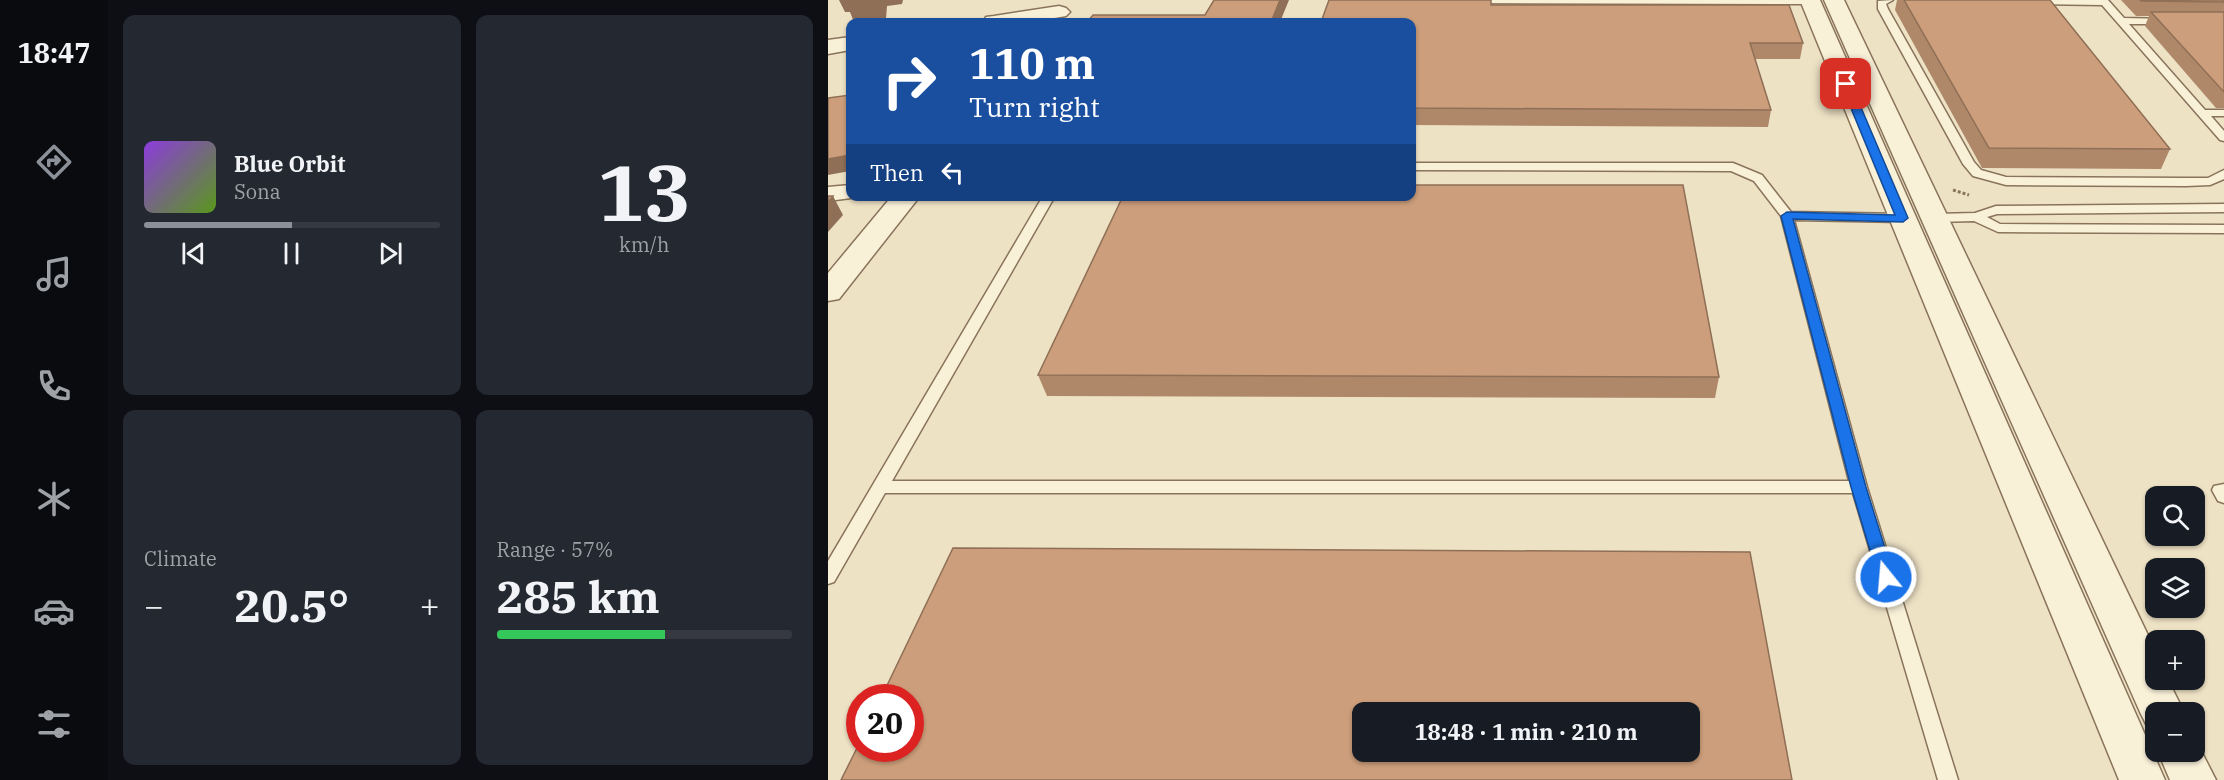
<!DOCTYPE html>
<html lang="en">
<head>
<meta charset="utf-8">
<style>
  :root { --surface:#171b24; --page:#242831; --text:#f1f3f6; --muted:#9ea1a6; --line:#363941; --accent:#8c9099 }
  body { margin:0; font-family:"IBM Plex Serif",serif; background:var(--page); color:var(--text); height:100vh; display:flex; flex-direction:column; font-size:22px; white-space:nowrap }
  * { box-sizing:border-box; margin:0 }
  p { font-size:20px; color:var(--muted) }
  .icon { flex:none; width:33px; height:33px; fill:none; stroke:currentColor; stroke-width:2; stroke-linecap:round; stroke-linejoin:round }
  .map { position:relative; flex:1; overflow:hidden }
  .sheet { display:flex; flex-direction:column; gap:15px; padding:15px; background:#0d0f14; width:720px }
  .sheet>* { flex:none }
  .banner { position:absolute; left:18px; top:18px; width:570px; height:183px; border-radius:12px; box-shadow:0 2px 4px #0004; background:#1a4fa0; color:#fff; overflow:hidden }
  .buttons { position:absolute; left:1317px; top:486px; display:grid; gap:12px }
  .buttons a { display:grid; place-items:center; width:60px; height:60px; border-radius:12px; background:var(--surface); box-shadow:0 2px 4px #0004; font-size:30px }
  .speed { position:absolute; left:18px; top:684px; display:flex; gap:12px; font-size:30px; font-weight:700; text-align:center }
  .speed>* { display:grid; place-content:center; width:78px; height:78px; border-radius:50%; background:var(--surface); box-shadow:0 2px 4px #0004; line-height:1 }
  .speed .limit { border:9px solid #d22; background:#fff; color:#111 }
  .pin { position:absolute; display:grid; place-items:center; width:51px; height:51px; color:#fff; margin:-26px; border-radius:12px; box-shadow:0 3px 9px #0006 }
  .me { position:absolute; width:66px; margin:-33px; rotate:343deg; stroke-linejoin:round; filter:drop-shadow(0 0 4px #0008) }
  .turn { display:flex; align-items:center; gap:21px; height:126px; padding:0 24px; font-size:27px }
  .turn .icon { width:78px; height:78px; stroke-width:2.5 }
  .turn b { display:block; font-size:42px; line-height:51px }
  .then { display:flex; align-items:center; height:57px; padding:0 24px; background:#0003; gap:12px; font-size:22px }
  .big { font-size:45px; font-weight:700; line-height:1.1 }
  .sheet .card { flex:1; display:flex; flex-direction:column; justify-content:center; gap:9px; min-width:0; padding:0 21px; border-radius:12px; background:var(--page) }
  .sheet .dial { align-items:center; gap:0 }
  .dial b { font-size:78px; line-height:1 }
  .song { display:flex; align-items:center; gap:18px }
  .cover { width:72px; height:72px; border-radius:9px; background:linear-gradient(135deg,hsl(270 70% 55%),hsl(90 70% 35%)) }
  .played { height:6px; border-radius:3px; background:linear-gradient(90deg,var(--accent) 50%,var(--line) 50%) }
  .keys { display:flex; justify-content:space-around; direction:ltr }
  .heat { display:flex; justify-content:space-between; align-items:center; font-size:33px; direction:ltr }
  .charge { height:9px; border-radius:4px; background:linear-gradient(90deg,#34c759 57%,var(--line) 0) }
  .sheet .tiles { flex:1; display:grid; gap:15px; grid-template-columns:repeat(2,1fr) }
  .trip { position:absolute; left:524px; top:702px; width:348px; height:60px; border-radius:12px; background:var(--surface); box-shadow:0 2px 4px #0004; font-weight:700; line-height:60px; text-align:center }
  main { display:flex; flex:1; min-height:0 }
  .tabs { display:flex; flex-direction:column; width:108px; justify-content:space-around; align-items:center; background:#090b0e; color:var(--muted) }
  .tabs .icon { width:42px; height:42px }
  .tabs .selected { color:var(--accent) }
  .tabs b { font-size:27px; color:var(--text) }
  .map>svg:first-child { display:block }
  .lines { fill:none; stroke-linecap:round; stroke-linejoin:round }
  .service-casing { stroke:#89745b; stroke-width:3 }
  .minor-casing { stroke:#89745b; stroke-width:3 }
  .tertiary-casing { stroke:#89745b; stroke-width:3 }
  .path { stroke:#89745b; stroke-width:3; stroke-dasharray:3 2; stroke-linecap:butt }
  .service { fill:#f9f0d8; fill-rule:evenodd }
  .minor { fill:#f9f0d8; fill-rule:evenodd }
  .tertiary { fill:#f9f0d8; fill-rule:evenodd }
  .wall { fill:#af886a }
  .shaded-wall { fill:#8f6f56 }
  .building { fill:#cc9e7b; stroke:#8f6f56; stroke-width:1.5; fill-rule:evenodd }
  .route { fill:#1a73e8; stroke:#114b97; stroke-width:1.5 }
</style>
</head>
<body>
<main>
<nav class="tabs">
<b>18:47</b>
<svg class="icon selected" aria-label="directions" viewBox="0 0 24 24"><path d="M12 3l9 9-9 9-9-9zM9 14v-3h6M13 9l2 2-2 2"/></svg>
<svg class="icon" aria-label="music" viewBox="0 0 24 24"><path d="M9 18V5l10-2v13"/><circle cx="6" cy="18" r="3"/><circle cx="16" cy="16" r="3"/></svg>
<svg class="icon" aria-label="phone" viewBox="0 0 24 24"><path d="M5 4h4l2 5-3 2q2 4 5 5l2-3 5 2v4C11 20 4 13 5 4z"/></svg>
<svg class="icon" aria-label="climate" viewBox="0 0 24 24"><path d="M12 3v18M4 7l16 10M4 17L20 7"/></svg>
<svg class="icon" aria-label="car" viewBox="0 0 24 24"><path d="M5 17H2v-5l4-1 3-4h7l3 4 3 1v5h-3M9 17h6M6 11h13"/><circle cx="7" cy="17" r="2"/><circle cx="17" cy="17" r="2"/></svg>
<svg class="icon" aria-label="filters" viewBox="0 0 24 24"><path d="M4 7h16M4 17h16"/><circle cx="9" cy="7" r="2"/><circle cx="15" cy="17" r="2"/></svg>
</nav>
<section class="sheet">
<div class="tiles">
<div class="card">
<div class="song"><i class="cover"></i><div><b>Blue Orbit</b><p>Sona</p></div></div>
<div class="played"></div>
<div class="keys"><svg class="icon" aria-label="previous" viewBox="0 0 24 24"><path d="M18 5L8 12l10 7zM5 5v14"/></svg><svg class="icon" aria-label="pause" viewBox="0 0 24 24"><path d="M8 5v14M16 5v14"/></svg><svg class="icon" aria-label="next" viewBox="0 0 24 24"><path d="M6 5l10 7-10 7zM19 5v14"/></svg></div>
</div>
<div class="card dial"><b>13</b><p>km/h</p></div>
<div class="card"><p>Climate</p>
<div class="heat"><a>−</a><b class="big">20.5°</b><a>+</a></div>
</div>
<div class="card"><p>Range · 57%</p><b class="big">285 km</b><div class="charge"></div></div>
</div>
</section>
<div class="map">
<svg width="1396" height="780" viewBox="0 0 1396 780">
  <rect width="100%" height="100%" fill="#eee2c5"/>
  <g class="lines">
    <g class="service-casing">
      <path id="service" d="M638,0H986L987,1L982,4L643,3Z
        M1065,0L1058,4L1060,9L1146,162L1153,170L1178,177L1358,178H1380L1396,170V179L1382,185L1358,186L1178,185L1145,176L1135,164L1050,9V1Z
        M1201,0H1280L1296,18L1342,19V23L1339,24H1301L1377,110H1396V116H1383L1396,131V141L1392,140L1274,5L1205,4Z
        M905,163L934,175L963,212L1075,214L1081,218L1075,222L966,220L1039,487L1130,780H1110L1025,493H57L6,582L0,584V561L215,196H227L64,481H1021L953,216L926,181L903,171L584,170V163Z
        M1396,204V212L1169,214L1159,217L1172,224L1396,225V233L1170,232L1146,221L1108,222L1102,218L1108,214L1147,213L1168,206Z
        M1396,484V503L1390,501L1384,490L1386,486Z"/>
    </g>
    <g class="minor-casing">
      <path id="minor" d="M22,185V196L31,197L0,201V187Z"/>
    </g>
    <g class="tertiary-casing">
      <path id="tertiary" d="M972,0H992L1337,780H1291Z
        M996,0H1016L1328,652V680H1340L1356,712H1328V729L1319,726L1312,712Z
        M231,6L238,8L242,12L238,16L204,22H155L158,17L166,16Z
        M22,37V50L0,54V40Z
        M64,196H92L11,299L0,301V273Z
        M1366,737L1388,780H1342L1330,752H1366Z"/>
    </g>
    <path class="path" d="M1125,190L1141,195"/>
    <use href="#service" class="service"/>
    <use href="#minor" class="minor"/>
    <use href="#tertiary" class="tertiary"/>
  </g>
  <path class="wall" d="M1069,0H1222L1342,149L1333,169L1154,168L1067,10Z
    M1293,0H1396V108H1388L1317,26L1321,16H1308Z
    M663,5L975,43L972,59H927L943,110L940,127L584,125V22Z
    M210,375L891,377L887,398L219,396Z"/>
  <path class="shaded-wall" d="M11,0H75L74,4L59,6L58,19L33,22H26L22,12H17Z
    M452,0H461L452,22H443Z
    M22,155V171L0,175V159Z
    M5,196L15,215L0,232V202Z"/>
  <path class="building" d="M386,0H452L443,22H259L265,15H377Z
    M501,0H663V5H961L975,43H922L943,110L584,108V22H493Z
    M1076,0H1222L1342,149L1161,148Z
    M1312,0H1396V2L1313,1Z
    M1323,12H1396V92Z
    M22,95V155L0,159V98Z
    M584,185H855L891,377L210,375L295,196H584Z
    M0,196H5L0,202Z
    M125,548L922,552L964,780H13L32,742V748H82V698H53ZM534,712H861V752H534Z"/>
  <path class="route" d="M1018,81L1023,84L1080,218L1075,222L965,219L1038,487L1066,577L1064,582H1053L1050,577L1023,487L953,216L959,212L1067,215L1013,84Z"/>
</svg>
<div class="buttons">
<a><svg class="icon" aria-label="search" viewBox="0 0 24 24"><circle cx="10" cy="10" r="6"/><path d="M15 15l6 6"/></svg></a>
<a><svg class="icon" aria-label="layers" viewBox="0 0 24 24"><path d="M12 4l9 5-9 5-9-5zM3 14l9 5 9-5"/></svg></a>
<a>+</a>
<a>−</a>
</div>
<div class="speed"><div class="limit">20</div></div>
<div class="pin" style="left:1018px;top:84px;background:#d93025"><svg class="icon" aria-label="arrive" viewBox="0 0 24 24"><path d="M6 21V4h12l-3 4 3 4H6"/></svg></div>
<svg class="me" style="left:1058px;top:577px" viewBox="-20 -20 40 40"><circle r="17" fill="#1a73e8" stroke="#fff" stroke-width="3"/><path d="M0-11L8 9 0 5-8 9z" fill="#fff"/></svg>
<div class="trip">18:48 · 1 min · 210 m</div>
<div class="banner">
<div class="turn"><svg class="icon" aria-label="right" viewBox="0 0 24 24"><path d="M7 20v-9h11M14 6l5 5-5 5"/></svg><div><b>110 m</b>Turn right</div></div>
<div class="then">Then<svg class="icon" aria-label="left" viewBox="0 0 24 24"><path d="M17 20v-9H6M10 6l-5 5 5 5"/></svg></div>
</div>
</div>
</main>
</body>
</html>
